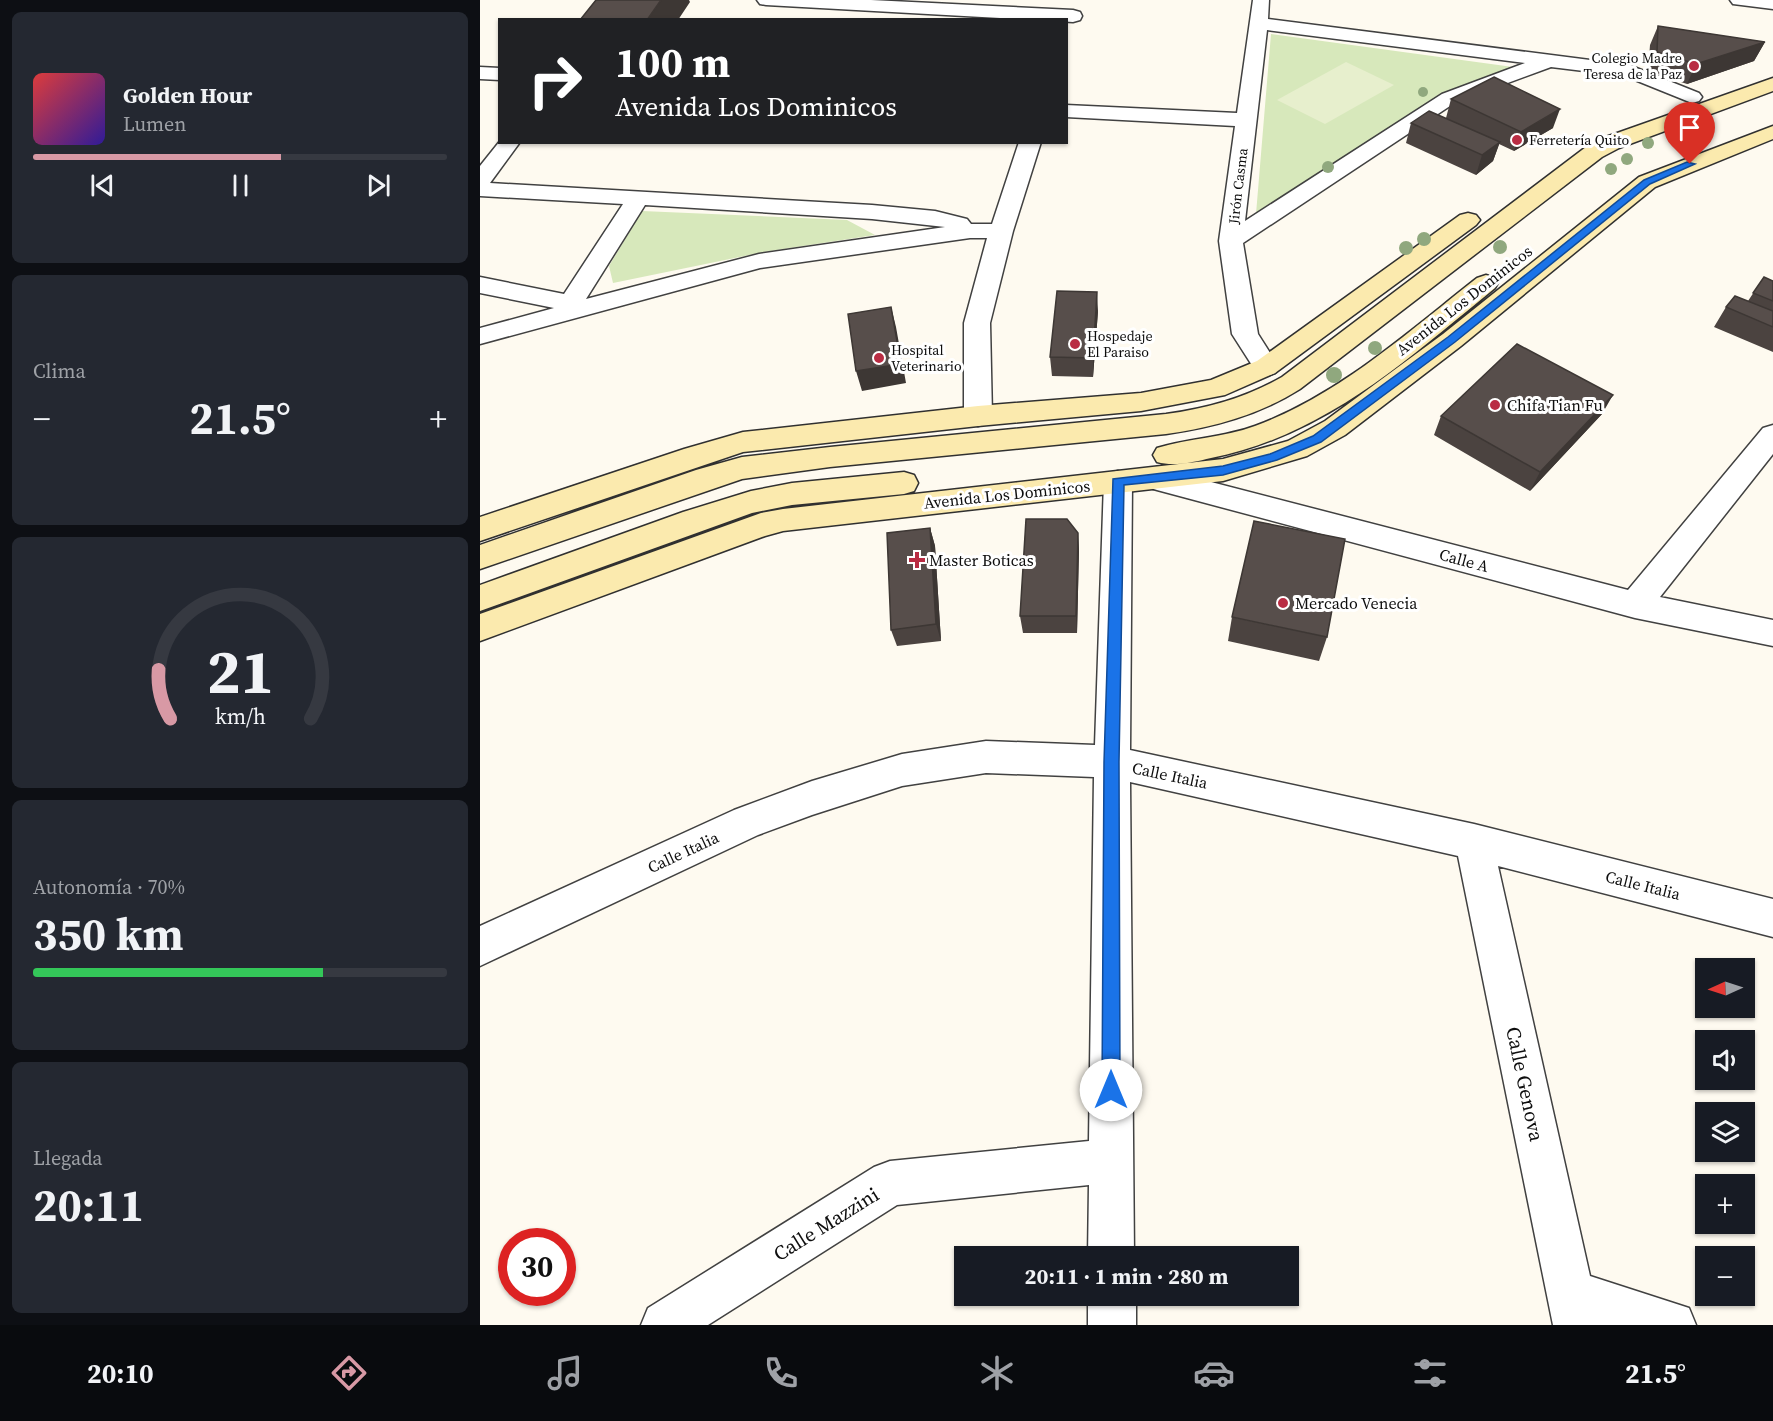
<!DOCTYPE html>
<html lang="es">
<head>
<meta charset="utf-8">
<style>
  :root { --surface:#171b24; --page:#242831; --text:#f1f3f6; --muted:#9ea1a6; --line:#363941; --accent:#d899a5 }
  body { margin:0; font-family:"Source Serif 4",serif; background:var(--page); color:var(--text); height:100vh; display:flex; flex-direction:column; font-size:22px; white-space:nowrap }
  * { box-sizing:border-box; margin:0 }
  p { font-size:20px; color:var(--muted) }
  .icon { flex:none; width:33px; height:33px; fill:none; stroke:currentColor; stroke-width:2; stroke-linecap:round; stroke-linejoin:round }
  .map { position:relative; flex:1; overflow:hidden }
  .side { display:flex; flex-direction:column; gap:12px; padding:12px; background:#0d0f14; width:480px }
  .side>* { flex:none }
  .banner { position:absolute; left:18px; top:18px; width:570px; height:126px; border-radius:0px; box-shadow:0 2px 4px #0004; background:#202124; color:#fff; overflow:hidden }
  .needle { width:39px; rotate:267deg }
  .tools { position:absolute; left:1215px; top:958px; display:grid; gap:12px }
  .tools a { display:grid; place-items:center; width:60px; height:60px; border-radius:0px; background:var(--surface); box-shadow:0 2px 4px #0004; font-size:30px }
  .speed { position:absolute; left:18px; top:1228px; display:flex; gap:12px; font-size:30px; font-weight:700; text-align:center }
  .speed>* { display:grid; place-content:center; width:78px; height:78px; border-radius:50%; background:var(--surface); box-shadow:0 2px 4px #0004; line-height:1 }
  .speed .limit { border:9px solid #d22; background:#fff; color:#111 }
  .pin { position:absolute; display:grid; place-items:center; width:51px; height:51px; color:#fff; margin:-62px -26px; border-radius:50% 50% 50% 0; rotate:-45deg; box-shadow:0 0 6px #0007 }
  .pin .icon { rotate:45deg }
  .me { position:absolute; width:66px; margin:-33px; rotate:0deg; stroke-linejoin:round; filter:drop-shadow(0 0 4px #0008) }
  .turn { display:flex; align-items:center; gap:21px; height:126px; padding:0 18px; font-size:27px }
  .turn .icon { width:78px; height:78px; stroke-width:2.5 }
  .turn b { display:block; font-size:42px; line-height:51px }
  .big { font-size:45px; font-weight:700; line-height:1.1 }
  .side .card { flex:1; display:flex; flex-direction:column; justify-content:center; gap:9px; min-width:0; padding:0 21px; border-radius:9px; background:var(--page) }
  .side .dial { align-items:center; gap:0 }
  .dial svg { height:156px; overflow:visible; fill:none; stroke:var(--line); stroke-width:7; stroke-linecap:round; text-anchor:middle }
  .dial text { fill:var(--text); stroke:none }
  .song { display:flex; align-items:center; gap:18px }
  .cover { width:72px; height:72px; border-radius:9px; background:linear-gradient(135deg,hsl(0 70% 55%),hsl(250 70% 35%)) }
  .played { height:6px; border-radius:3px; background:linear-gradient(90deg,var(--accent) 60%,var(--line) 60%) }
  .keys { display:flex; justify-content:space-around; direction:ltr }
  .heat { display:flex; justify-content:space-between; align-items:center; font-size:33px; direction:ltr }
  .charge { height:9px; border-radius:4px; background:linear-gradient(90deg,#34c759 70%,var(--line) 0) }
  .trip { position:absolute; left:474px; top:1246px; width:345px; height:60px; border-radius:0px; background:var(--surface); box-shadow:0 2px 4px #0004; font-weight:700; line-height:60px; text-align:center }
  .dock { display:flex; height:96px; justify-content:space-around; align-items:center; background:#090b0e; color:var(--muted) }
  .dock .icon { width:42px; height:42px }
  .dock .active { color:var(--accent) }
  .dock b { font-size:27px; color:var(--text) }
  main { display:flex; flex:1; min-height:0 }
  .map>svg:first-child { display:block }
  .green { fill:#d7e8bb }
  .pitch { fill:#e7efcd }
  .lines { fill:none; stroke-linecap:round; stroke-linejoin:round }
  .street-casing { stroke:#414141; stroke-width:3 }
  .secondary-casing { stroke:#303030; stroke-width:3 }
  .street { fill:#fff; fill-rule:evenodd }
  .secondary { fill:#fbeaae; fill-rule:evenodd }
  .tree { fill:#90a87e }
  .wall { fill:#4b4340 }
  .shaded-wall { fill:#3d3734 }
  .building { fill:#574e4b; stroke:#3d3734; stroke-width:1.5 }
  .route { fill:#1a73e8; stroke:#114b97; stroke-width:1.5 }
  .poi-dot { fill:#b92c43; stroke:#fff; stroke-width:2 }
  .labels { text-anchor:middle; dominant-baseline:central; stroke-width:6; stroke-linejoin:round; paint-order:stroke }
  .far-poi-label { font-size:14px; fill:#0e0e0e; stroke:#fff; text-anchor:start }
  .far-street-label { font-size:14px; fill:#0e0e0e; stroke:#fff }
  .street-label { font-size:16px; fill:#0e0e0e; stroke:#fff }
  .poi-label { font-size:16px; fill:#0e0e0e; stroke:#fff; text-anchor:start }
  .near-street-label { font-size:20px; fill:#0e0e0e; stroke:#fff }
</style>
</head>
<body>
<main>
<section class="side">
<div class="card">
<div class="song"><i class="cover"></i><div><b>Golden Hour</b><p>Lumen</p></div></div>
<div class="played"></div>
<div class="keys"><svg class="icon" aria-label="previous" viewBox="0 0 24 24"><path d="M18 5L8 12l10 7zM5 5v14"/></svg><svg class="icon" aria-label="pause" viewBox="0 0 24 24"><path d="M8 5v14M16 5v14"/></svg><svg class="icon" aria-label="next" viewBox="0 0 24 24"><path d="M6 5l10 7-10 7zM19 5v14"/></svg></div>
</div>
<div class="card"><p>Clima</p>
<div class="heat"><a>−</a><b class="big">21.5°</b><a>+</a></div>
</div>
<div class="card dial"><svg viewBox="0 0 100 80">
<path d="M14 69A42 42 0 1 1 86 69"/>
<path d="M14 69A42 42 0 0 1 8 44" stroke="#d899a5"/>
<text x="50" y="56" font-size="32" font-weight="700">21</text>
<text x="50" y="72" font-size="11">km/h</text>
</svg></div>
<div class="card"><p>Autonomía · 70%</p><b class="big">350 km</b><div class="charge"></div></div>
<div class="card"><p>Llegada</p><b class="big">20:11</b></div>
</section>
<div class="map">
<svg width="1293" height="1325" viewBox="0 0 1293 1325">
  <rect width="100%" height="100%" fill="#fefaf0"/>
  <path class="green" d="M791,34L1033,67L962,94L776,214Z
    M162,211L367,220L395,235L284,252L133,283L129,266Z"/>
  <path class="pitch" d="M866,62L914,85L845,124L797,100Z"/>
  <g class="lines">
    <g class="street-casing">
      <path id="street" d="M277,0H391L593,10L600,12L602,16L600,20L593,22L286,5L280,4Z
        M773,0H789L788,19L1149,65L1219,93L1222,97L1219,101L1212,103L1145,76L1071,67L976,102L763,243L778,334L799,367L795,373L786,376L777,373L752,334L739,241L755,126L586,117V105L757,113ZM787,30L1045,63L962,94L765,221Z
        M1250,0H1293V9L1253,4Z
        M0,67L20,68V80L0,79Z
        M20,141L40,142L10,183L392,205L455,211L487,219L491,224H512L539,142H561L533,231L510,323L512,416L508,423L498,426L488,423L484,416V323L507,238H490L280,268L0,344V328L74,308L0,293V277L84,294L143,204L0,196V166ZM165,205L392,219L465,227L279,254L106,299Z
        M1293,425V454L1180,597L1293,620V646L1155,618L677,490L667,487L663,479L667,471L677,468L1148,590L1283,428Z
        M638,471L648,474L652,482L650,750L994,824L1293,899V937L1018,866L1110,1276L1209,1308L1216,1325H1073L978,856L650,782L654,1257H608L609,1185L417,1205L228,1325H161L168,1308L394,1167L410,1161L609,1141L614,777L506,773L422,786L332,815L278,835L0,966V926L254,810L332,781L422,754L506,741L615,745L624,482L628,474Z
        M608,1296H656V1325H608Z"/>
    </g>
    <g class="secondary-casing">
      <path id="secondary" d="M1293,78V91L1139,148L1122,157L820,389C779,415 734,427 686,434L350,467L262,479L0,569V545L216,470L262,457L350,447L686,414C728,408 765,398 802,377L1106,147L1123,138Z
        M1293,126V139L1175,187L981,346L865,435L827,456L743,481L303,531L285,536L0,641V614L281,513L303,509L743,459L808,441L845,421L963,334L1159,177Z
        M988,213L996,215L1000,220L996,225L795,373L745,395L661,411L498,426L263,452L0,541V517L204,449L263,432L498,406L661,393L731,380L777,361L980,215Z
        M1006,275L1015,278L1018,283L1015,288C928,359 844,436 731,458C714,462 694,467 677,462L673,455L677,448C709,438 743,438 775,426C859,395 928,332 997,278Z
        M424,472L434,475L438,483L434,491L424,494L312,505L272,513L0,611V585L203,512L271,491L312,483Z"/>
    </g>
    <use href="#street" class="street"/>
    <use href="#secondary" class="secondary"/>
  </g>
  <g class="tree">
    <circle cx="943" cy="92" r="5"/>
    <circle cx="1168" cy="143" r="6"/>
    <circle cx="1147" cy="159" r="6"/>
    <circle cx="848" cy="167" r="6"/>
    <circle cx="1131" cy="169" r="6"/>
    <circle cx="944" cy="239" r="7"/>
    <circle cx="1020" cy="247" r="7"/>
    <circle cx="926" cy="248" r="7"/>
    <circle cx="895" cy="348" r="7"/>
    <circle cx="854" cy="375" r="8"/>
  </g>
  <path class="wall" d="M1178,26L1285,42L1274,61L1207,84L1168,71L1170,45Z
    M971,99L1073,128L1034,151L1019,144L1013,161L996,175L926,143L931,123L966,118Z
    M1284,277L1293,281V352L1234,327L1246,307L1268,301Z
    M618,311L613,377L572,376L570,357Z
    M1122,414L1050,491L954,435L961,416Z
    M450,528L455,546L461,641L417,646L411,630Z
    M598,533L599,550L597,633H543L540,616Z
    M752,617L847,637L839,661L748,641Z"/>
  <path class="shaded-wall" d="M181,0H209L210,2L198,20H167Z
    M1285,42L1274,61L1207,84L1216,64Z
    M1080,109L1073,128L1034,151L1041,132Z
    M1020,142L1013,161L996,175L1002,155Z
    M617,292L618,311L613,377V358Z
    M411,307L416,327L426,383L382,391L376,371Z
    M1133,395L1122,414L1050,491L1060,472Z
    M450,528L455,546L461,641L456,624Z
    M598,533L599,550L597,633L596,616Z"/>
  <path class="building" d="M116,0H181L167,20H100Z
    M1178,26L1285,42L1216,64L1177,52Z
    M1014,77L1080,109L1041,132L971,99Z
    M949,111L1020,142L1002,155L931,123Z
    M1284,277L1293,281V301L1273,293Z
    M577,291L617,292L613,358L570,357Z
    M1255,296L1293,311V327L1246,307Z
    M411,307L421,364L376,371L368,314Z
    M1037,344L1133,395L1060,472L961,416Z
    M546,519H587L598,533L596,616H540Z
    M774,521L865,539L847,637L752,617Z
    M450,528L456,624L411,630L407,533Z"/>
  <path class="route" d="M1207,162L1215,164L1170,184L975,342L841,442L797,460L743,475L644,485L639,762L640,1090L637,1097L631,1099L625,1097L622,1090L624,762L633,479L743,466L790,454L833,436L968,337L1164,180Z"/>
  <g class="poi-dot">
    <circle cx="1214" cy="66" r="6"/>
    <circle cx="1037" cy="140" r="6"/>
    <circle cx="595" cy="344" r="6"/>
    <circle cx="399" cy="358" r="6"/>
    <circle cx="1015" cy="405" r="6"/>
    <path d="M434 551h6v6h6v6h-6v6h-6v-6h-6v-6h6z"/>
    <circle cx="803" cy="603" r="6"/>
  </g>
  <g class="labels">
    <g class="far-poi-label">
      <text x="1202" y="58" text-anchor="end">Colegio Madre<tspan x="1202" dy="16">Teresa de la Paz</tspan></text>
      <text x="1049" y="140">Ferretería Quito</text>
      <text x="607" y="336">Hospedaje<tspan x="607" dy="16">El Paraiso</tspan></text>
      <text x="411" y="350">Hospital<tspan x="411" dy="16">Veterinario</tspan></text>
    </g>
    <g class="far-street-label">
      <text transform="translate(758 186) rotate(-83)">Jirón Casma</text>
    </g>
    <g class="street-label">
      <text transform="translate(984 300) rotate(-38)">Avenida Los Dominicos</text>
      <text transform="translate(527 494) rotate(-6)">Avenida Los Dominicos</text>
      <text transform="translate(984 560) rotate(15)">Calle A</text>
      <text transform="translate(690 775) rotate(12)">Calle Italia</text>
      <text transform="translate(203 852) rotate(-25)">Calle Italia</text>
      <text transform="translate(1163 885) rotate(14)">Calle Italia</text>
    </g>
    <g class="poi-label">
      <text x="1027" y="405">Chifa Tian Fu</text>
      <text x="449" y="560">Master Boticas</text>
      <text x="815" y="603">Mercado Venecia</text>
    </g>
    <g class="near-street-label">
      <text transform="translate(1045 1084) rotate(78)">Calle Genova</text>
      <text transform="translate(346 1224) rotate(-32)">Calle Mazzini</text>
    </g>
  </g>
</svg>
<div class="tools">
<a><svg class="needle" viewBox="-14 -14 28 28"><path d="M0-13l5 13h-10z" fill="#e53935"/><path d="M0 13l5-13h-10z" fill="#9ea1a6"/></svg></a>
<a><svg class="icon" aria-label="sound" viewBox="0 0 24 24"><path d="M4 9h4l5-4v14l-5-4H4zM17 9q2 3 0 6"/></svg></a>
<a><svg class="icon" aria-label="layers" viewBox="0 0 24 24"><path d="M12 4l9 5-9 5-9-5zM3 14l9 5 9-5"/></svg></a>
<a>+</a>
<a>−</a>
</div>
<div class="speed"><div class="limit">30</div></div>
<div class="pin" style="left:1210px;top:164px;background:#d93025"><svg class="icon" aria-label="arrive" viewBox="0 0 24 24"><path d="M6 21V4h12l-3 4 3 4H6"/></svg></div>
<svg class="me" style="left:631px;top:1090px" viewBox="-20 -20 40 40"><circle r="19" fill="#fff"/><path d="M0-13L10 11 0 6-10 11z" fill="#1a73e8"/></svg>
<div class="trip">20:11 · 1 min · 280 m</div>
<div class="banner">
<div class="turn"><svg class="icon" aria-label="right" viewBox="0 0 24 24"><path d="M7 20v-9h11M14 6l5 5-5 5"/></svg><div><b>100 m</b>Avenida Los Dominicos</div></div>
</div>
</div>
</main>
<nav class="dock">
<b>20:10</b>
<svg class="icon active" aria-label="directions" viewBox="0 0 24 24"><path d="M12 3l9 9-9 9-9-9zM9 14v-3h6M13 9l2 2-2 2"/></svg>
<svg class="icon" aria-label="music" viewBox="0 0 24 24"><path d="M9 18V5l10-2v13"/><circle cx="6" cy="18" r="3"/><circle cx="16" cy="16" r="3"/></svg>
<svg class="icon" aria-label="phone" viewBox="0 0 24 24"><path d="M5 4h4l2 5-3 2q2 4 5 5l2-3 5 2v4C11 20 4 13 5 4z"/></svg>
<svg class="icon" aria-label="climate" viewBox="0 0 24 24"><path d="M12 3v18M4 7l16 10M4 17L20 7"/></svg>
<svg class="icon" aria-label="car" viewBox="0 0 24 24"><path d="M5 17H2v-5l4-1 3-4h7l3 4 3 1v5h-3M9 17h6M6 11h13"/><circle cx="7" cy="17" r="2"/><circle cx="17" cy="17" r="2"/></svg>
<svg class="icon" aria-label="filters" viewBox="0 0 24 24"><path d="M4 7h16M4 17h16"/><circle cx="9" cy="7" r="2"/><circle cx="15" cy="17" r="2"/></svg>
<b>21.5°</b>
</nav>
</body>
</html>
